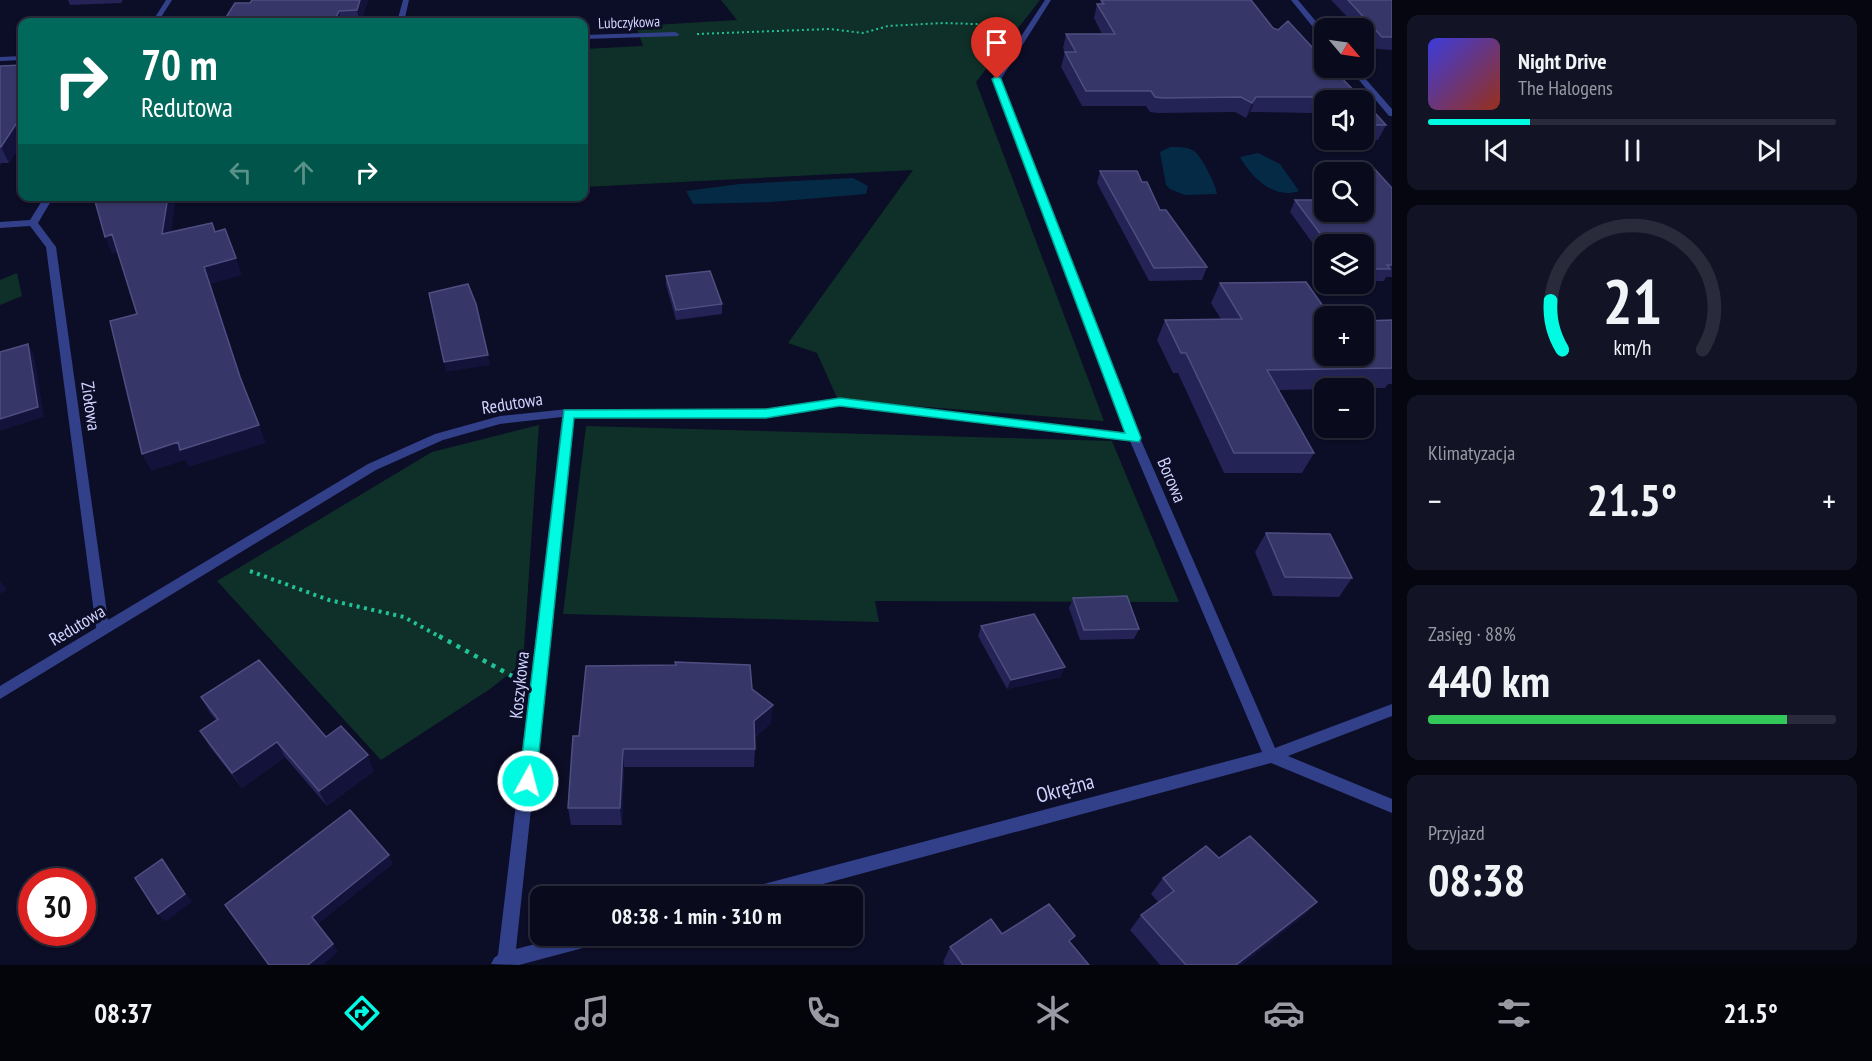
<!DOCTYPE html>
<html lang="pl">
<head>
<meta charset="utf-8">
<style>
  :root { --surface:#090a1c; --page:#121325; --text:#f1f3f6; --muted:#999aa3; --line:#292b3b; --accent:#00fbe2 }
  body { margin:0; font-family:"PT Sans Narrow",sans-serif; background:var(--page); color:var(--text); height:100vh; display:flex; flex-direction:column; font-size:22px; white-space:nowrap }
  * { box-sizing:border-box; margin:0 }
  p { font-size:20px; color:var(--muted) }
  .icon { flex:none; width:33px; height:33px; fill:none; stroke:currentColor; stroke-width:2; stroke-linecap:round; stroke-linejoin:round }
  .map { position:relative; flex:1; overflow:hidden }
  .panel { display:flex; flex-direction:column; gap:15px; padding:15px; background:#05060f; width:480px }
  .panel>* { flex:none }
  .banner { position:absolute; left:18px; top:18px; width:570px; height:183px; border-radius:12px; box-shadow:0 2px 4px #0004,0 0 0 2px var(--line); background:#00695c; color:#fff; overflow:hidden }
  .needle { width:39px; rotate:119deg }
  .controls { position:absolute; left:1314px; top:18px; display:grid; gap:12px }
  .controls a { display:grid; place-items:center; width:60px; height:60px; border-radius:12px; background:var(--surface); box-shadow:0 2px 4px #0004,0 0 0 2px var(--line); font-size:30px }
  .speed { position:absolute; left:18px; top:868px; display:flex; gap:12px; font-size:30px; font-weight:700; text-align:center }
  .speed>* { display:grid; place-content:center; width:78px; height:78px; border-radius:50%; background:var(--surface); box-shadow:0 2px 4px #0004,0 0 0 2px var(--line); line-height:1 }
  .speed .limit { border:9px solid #d22; background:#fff; color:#111 }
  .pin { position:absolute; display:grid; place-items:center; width:51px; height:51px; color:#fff; margin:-62px -26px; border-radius:50% 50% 50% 0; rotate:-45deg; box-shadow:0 0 6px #0007 }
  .pin .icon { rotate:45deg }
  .me { position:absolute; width:66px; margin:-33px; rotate:7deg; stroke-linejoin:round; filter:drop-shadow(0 0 4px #0008) }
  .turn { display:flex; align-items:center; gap:21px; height:126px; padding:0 24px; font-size:27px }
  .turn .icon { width:78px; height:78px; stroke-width:2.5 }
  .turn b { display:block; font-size:42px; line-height:51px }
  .lanes { display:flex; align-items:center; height:57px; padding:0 24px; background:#0003; justify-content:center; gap:30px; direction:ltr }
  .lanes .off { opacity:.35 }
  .big { font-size:45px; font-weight:700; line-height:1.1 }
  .panel .tile { flex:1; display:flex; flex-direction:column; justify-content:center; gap:9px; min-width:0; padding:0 21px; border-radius:12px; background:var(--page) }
  .panel .dial { align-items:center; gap:0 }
  .dial svg { height:156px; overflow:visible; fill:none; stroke:var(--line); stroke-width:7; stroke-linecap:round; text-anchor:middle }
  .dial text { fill:var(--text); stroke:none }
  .song { display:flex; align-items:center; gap:18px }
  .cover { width:72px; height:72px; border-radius:9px; background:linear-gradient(135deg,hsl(240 70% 55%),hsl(10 70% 35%)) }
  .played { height:6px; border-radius:3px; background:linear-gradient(90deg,var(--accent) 25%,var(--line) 25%) }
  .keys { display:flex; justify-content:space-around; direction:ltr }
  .heat { display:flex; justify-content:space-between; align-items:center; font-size:33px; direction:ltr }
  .charge { height:9px; border-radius:4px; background:linear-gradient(90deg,#34c759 88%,var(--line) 0) }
  .trip { position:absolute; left:530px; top:886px; width:333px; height:60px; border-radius:12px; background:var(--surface); box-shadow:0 2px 4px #0004,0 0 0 2px var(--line); font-weight:700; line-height:60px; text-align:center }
  .dock { display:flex; height:96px; justify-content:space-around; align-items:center; background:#04040b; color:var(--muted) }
  .dock .icon { width:42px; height:42px }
  .dock .active { color:var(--accent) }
  .dock b { font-size:27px; color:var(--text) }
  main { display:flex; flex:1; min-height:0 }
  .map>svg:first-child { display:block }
  .green { fill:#0e3028 }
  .water { fill:#042a46 }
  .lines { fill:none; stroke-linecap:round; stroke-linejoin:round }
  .path-far2 { stroke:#21c298; stroke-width:2; stroke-dasharray:2 3; stroke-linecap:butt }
  .path-far1 { stroke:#21c298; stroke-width:4; stroke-dasharray:3 4.5; stroke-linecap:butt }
  .path { stroke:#21c298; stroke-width:4.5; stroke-dasharray:4 6; stroke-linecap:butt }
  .minor { fill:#32408a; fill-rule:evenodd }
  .wall { fill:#232356 }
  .shaded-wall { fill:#12123b }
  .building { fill:#363668; stroke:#4e4f80; stroke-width:1.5 }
  .route { fill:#00fbe2; stroke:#00a393; stroke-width:1.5 }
  .labels { text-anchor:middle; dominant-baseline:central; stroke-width:6; stroke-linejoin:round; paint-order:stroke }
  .far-street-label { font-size:15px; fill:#d0d5ff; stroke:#0c0d26 }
  .street-label { font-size:18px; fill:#d0d5ff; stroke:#0c0d26 }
  .near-street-label { font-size:21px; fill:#d0d5ff; stroke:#0c0d26 }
</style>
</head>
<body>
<main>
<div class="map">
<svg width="1392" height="965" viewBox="0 0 1392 965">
  <rect width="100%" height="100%" fill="#0c0d26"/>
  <path class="green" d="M721,0H1040L976,82L1104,421L838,400L817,353L788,343L913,170L584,187V49L643,46L636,26L737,20Z
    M17,273L22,296L0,305V280Z
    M539,425L523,663L490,689L381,760L217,581L432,452Z
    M586,426L1112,441L1179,602L875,601L879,622L563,614Z"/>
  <path class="water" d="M1170,147C1177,147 1187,146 1194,151C1201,155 1217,187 1217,194L1185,195L1170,189L1166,185L1160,152Z
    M1258,153L1280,164L1299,191C1274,200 1251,177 1240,157Z
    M853,178L868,186L866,194L771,202L693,204L686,191L739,184Z"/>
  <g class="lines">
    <path class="path-far2" d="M697,34L830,29L863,33L888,26L943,23L1006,25"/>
    <path class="path-far1" d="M250,571L329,600L404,617L442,638"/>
    <path class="path" d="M439,636L512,676"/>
    <path class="minor" d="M166,0H172L158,22H152Z
      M403,0H409L404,22H397Z
      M1045,0H1051L1001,79L1140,438L1275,748L1392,704V716L1288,756L1392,799V813L1271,763L775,897H737L739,891L745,889L1262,752L1130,441L840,406L766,418L573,417L516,949L566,936H606L604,942L598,944L519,965L491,964L494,958L498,955L562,417L500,424L443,440L376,470L0,699V686L96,628L46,247L30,226L0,228V222L30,220L45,196H54L38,223L56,247L108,620L368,464L435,434L500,416L568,409L766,410L840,398L1126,433L993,79Z
      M1291,0H1298L1324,31V37H1321Z
      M675,32L679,34L678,36L584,39V35Z
      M22,56V60L0,61V57Z
      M1349,68H1356L1392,109V116H1389Z"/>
  </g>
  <path class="wall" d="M68,0H123L121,3L70,5Z
    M252,0H368L361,22H223L250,3Z
    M1101,0H1251L1324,100V127L1313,113L1250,112L1246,118L1235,112L1158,113L1150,112L1146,106H1082L1061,67L1065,52L1063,48L1066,34H1102L1094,18L1097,4H1100Z
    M1331,0H1392V50L1377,49L1364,35V28H1358Z
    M22,65V143L9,163H1L0,165V66Z
    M1364,101L1386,125L1378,140L1335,141L1334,140H1364Z
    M1371,165L1392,188V277H1386L1384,281H1364V244H1324V259L1290,212L1295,200H1324V212H1364V172H1324V183L1320,177L1326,166Z
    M1100,171L1142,182L1160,210L1207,267L1202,280L1149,281L1097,183Z
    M666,276L722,304V314L676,320L666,285Z
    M1220,283L1324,356L1392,320V384H1388L1385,388L1279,390L1314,453L1302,473H1224L1178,373H1173L1157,340L1165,320L1221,319L1211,303Z
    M1266,533L1352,578L1339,597L1273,596L1255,552Z
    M1073,598L1139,629L1134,639L1080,640L1069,608Z
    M981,626L1061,677L1007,689L978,636Z
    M752,689L771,723L754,738L755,749L754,767H624L622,825H571L568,808L579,736Z
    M201,697L326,737L374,771L327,806L285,757L242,788L210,747L200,731L216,720L210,713Z
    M1219,858L1317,902L1301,918L1241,965H1160L1130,930L1141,915L1158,902L1151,894L1163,878Z
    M1002,934L1071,943L1089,965H945L943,962L950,947Z"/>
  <path class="shaded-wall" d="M360,0H368L361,22H359L357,10Z
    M339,11L341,22H334Z
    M1256,97L1250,112L1246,118L1252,103Z
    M22,115V143L9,163L1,147Z
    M168,196H176L169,251L162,234Z
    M112,234L120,251L112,254L105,237Z
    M236,258L242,275L211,284L247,394L240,377L204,267Z
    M28,344L34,354L44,417L0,431V419Z
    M488,355L490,365L446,372L444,362Z
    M259,425L266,443L189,467L185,460L151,471L142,454L178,442Z
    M0,580L7,590L0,594Z
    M1065,667L1061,677L1007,689L1011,680Z
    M773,705L771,723L752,739L754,721Z
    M277,742L285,757L242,788L232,773Z
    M623,749L624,767L622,825L620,808Z
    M368,755L374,771L327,806L319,791Z
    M389,855L393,864L317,925L312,917Z
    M162,859L192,902L165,922L158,914Z
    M1317,902L1301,918L1241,965H1236Z
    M333,944L338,952L323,965H308Z"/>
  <path class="building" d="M252,0H360L357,10L339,11L334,22H223L235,3H250Z
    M1101,0H1251L1273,28L1278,30L1288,21L1324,60V68H1332L1363,100H1324V104L1319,97H1256L1252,103L1241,97L1163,98L1155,97L1151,91H1086L1065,52H1076L1066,34H1115L1097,4H1104Z
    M1348,0H1392V37H1382Z
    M22,65V115L1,147H0V66Z
    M1364,101L1386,125H1364Z
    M1371,165L1392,188V265H1387L1390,269H1364V244H1328L1295,200H1324V212H1364V172H1331L1326,166Z
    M1100,171H1137L1142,182H1147L1160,210H1166L1207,267L1154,268Z
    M98,196H168L162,234L212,223L215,232L225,229L236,258L204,267L240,377L259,425L180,450L178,442L142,454L110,321L137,314L112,234L105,237L95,201Z
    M710,271L722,304L676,310L666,276Z
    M1306,282L1330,316H1324V356H1364V321L1392,320V368L1267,370L1314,453H1234L1186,353H1181L1165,320L1242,319L1220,283Z
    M468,284L476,304L488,355L444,362L429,293Z
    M28,344L38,407L0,419V352Z
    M1266,533L1330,534L1352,578L1285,577Z
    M1127,596L1139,629L1084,630L1073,598Z
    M1034,614L1065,667L1011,680L981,626Z
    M259,660L326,737L341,726L368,755L319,791L277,742L232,773L200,731L218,719L201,697Z
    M675,662L750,665L752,689L773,705L754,721L755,749H623L620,808H568L573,736H579L586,666L676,665Z
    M350,810L389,855L312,917L333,944L308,965H269L225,905Z
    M1250,836L1317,902L1236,965H1186L1141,915L1174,891L1163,878L1206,846L1219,858Z
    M162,859L185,894L158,914L135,878Z
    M1049,904L1075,936L1069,941L1089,965H963L950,947L991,919L1002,934Z"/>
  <path class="route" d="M997,76L1001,79L1141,438L1139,442L840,406L766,418H574L536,781L534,786L528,788L522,786L519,781L564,410L766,409L840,398L1125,433L992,79Z"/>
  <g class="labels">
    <g class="far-street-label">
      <text transform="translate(629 22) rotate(-2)">Lubczykowa</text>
    </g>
    <g class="street-label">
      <text transform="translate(512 403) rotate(-9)">Redutowa</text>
      <text transform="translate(91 406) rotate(82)">Ziołowa</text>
      <text transform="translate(1172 480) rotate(67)">Borowa</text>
      <text transform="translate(77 625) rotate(-31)">Redutowa</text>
      <text transform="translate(519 685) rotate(-84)">Koszykowa</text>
    </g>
    <g class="near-street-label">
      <text transform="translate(1065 788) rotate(-15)">Okrężna</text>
    </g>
  </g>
</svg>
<div class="controls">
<a><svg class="needle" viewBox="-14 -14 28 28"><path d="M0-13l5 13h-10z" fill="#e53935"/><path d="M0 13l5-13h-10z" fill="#999aa3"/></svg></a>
<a><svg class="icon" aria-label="sound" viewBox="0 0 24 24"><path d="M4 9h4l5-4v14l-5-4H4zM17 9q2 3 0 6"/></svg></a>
<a><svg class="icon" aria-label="search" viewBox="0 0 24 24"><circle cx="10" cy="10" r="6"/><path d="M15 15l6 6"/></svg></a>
<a><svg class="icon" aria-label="layers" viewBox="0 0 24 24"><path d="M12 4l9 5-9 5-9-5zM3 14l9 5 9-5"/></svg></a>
<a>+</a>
<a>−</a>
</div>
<div class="speed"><div class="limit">30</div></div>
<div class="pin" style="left:997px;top:79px;background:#d93025"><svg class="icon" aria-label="arrive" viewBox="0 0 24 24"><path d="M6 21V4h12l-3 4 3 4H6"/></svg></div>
<svg class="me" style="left:528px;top:781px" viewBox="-20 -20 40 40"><circle r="17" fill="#00fbe2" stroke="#fff" stroke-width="3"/><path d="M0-11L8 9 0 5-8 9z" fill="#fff"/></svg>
<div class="trip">08:38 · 1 min · 310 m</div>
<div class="banner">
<div class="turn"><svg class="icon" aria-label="right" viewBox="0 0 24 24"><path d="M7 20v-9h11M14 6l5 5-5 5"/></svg><div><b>70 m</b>Redutowa</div></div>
<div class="lanes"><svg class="icon off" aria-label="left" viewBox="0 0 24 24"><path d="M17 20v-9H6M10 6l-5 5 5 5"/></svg><svg class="icon off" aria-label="ahead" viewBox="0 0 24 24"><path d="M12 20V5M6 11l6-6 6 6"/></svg><svg class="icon" aria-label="right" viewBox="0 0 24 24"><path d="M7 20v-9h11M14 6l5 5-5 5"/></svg></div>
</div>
</div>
<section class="panel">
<div class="tile">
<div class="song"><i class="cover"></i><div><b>Night Drive</b><p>The Halogens</p></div></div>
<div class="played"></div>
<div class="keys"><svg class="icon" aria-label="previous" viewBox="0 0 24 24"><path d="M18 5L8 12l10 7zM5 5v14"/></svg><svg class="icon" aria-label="pause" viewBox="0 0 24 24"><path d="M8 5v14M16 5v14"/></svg><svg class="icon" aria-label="next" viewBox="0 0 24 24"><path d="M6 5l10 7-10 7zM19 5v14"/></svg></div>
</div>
<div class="tile dial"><svg viewBox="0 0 100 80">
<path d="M14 69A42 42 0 1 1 86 69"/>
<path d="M14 69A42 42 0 0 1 8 44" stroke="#00fbe2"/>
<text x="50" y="56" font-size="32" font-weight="700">21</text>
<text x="50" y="72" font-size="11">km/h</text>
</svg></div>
<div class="tile"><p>Klimatyzacja</p>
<div class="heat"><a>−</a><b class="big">21.5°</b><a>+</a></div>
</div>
<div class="tile"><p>Zasięg · 88%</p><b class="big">440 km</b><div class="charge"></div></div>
<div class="tile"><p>Przyjazd</p><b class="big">08:38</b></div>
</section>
</main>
<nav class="dock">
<b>08:37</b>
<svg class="icon active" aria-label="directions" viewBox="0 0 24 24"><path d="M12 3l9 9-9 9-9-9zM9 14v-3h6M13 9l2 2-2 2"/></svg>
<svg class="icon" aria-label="music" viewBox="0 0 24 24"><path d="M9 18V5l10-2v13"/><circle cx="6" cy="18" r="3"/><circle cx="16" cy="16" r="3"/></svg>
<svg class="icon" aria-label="phone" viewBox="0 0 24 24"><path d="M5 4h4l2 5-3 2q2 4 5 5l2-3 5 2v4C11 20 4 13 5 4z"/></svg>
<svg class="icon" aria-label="climate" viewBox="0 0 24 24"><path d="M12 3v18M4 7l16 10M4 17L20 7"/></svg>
<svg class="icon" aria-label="car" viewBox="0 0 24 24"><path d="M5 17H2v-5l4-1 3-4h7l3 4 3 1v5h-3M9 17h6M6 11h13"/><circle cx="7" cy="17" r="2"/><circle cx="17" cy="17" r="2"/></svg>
<svg class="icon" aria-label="filters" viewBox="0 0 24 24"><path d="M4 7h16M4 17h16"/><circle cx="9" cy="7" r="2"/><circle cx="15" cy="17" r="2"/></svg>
<b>21.5°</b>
</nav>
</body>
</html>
